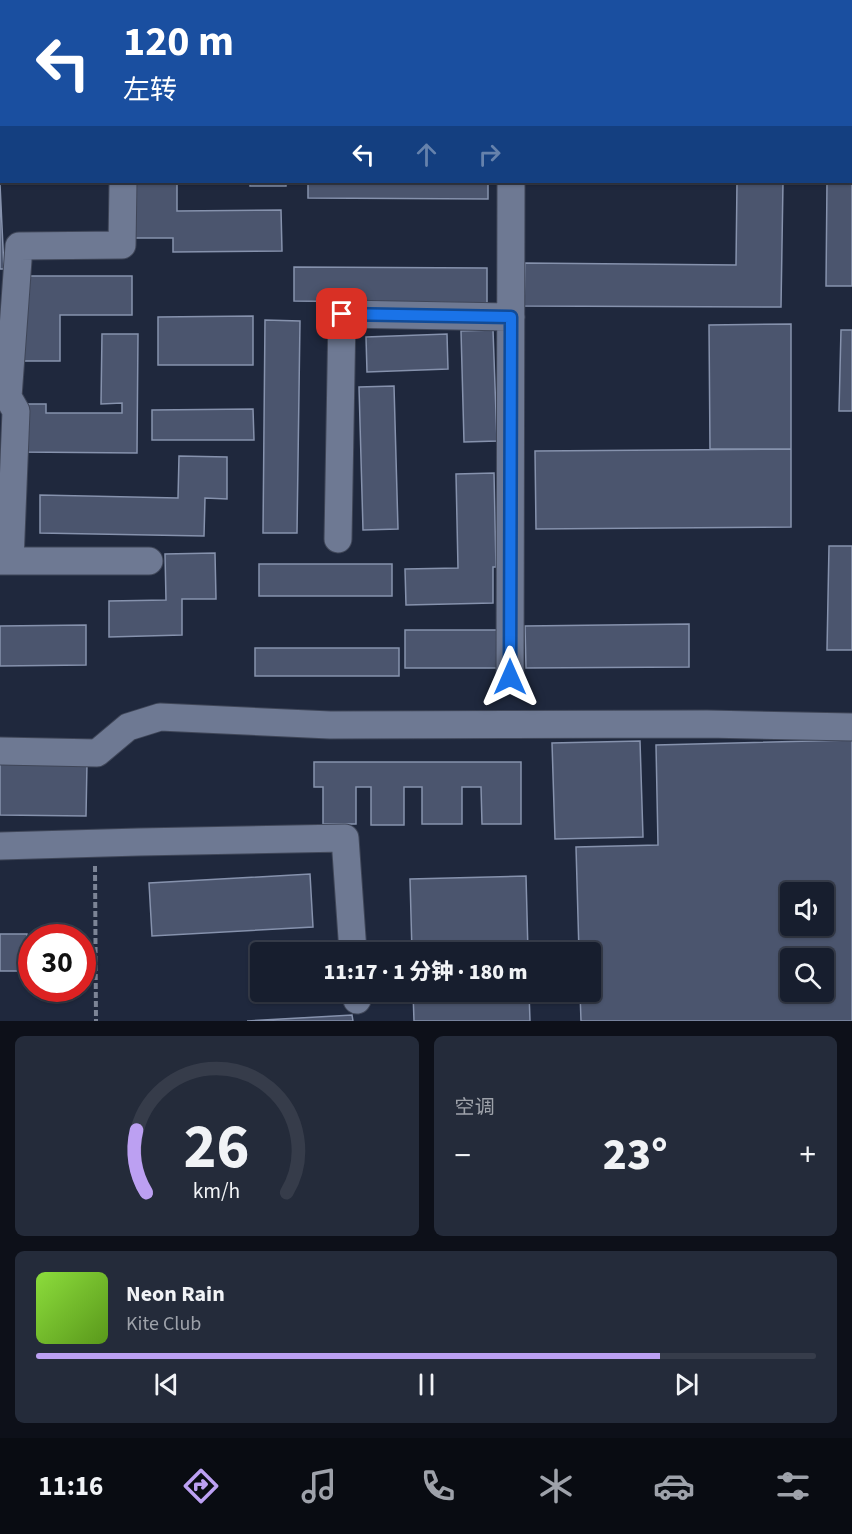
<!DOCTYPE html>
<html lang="zh">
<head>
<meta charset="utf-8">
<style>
  :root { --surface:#171e2e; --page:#242b3a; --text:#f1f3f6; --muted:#9ea2aa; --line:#363c4a; --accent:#bca0f2 }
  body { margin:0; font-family:"Source Sans 3","Noto Sans SC",sans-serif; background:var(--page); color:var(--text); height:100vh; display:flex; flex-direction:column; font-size:22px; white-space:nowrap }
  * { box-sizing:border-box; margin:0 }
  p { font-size:20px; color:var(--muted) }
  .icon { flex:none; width:33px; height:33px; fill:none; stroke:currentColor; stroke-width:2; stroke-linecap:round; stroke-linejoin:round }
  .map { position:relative; height:1021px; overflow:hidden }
  .side { display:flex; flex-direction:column; gap:15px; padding:15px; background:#0d1019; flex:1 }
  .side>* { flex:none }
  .guide { position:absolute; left:0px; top:0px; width:852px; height:183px; box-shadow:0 2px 4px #0004,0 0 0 2px var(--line); background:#1a4fa0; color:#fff; overflow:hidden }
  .fabs { position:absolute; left:780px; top:882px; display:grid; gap:12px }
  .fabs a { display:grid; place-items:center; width:54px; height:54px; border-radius:6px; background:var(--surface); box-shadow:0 2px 4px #0004,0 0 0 2px var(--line); font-size:30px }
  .speed { position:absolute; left:18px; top:924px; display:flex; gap:12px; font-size:30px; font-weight:700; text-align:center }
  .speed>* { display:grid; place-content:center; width:78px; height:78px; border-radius:50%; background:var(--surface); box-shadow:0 2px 4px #0004,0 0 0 2px var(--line); line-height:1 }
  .speed .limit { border:9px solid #d22; background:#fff; color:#111 }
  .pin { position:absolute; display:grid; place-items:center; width:51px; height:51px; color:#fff; margin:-26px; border-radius:12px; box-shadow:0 3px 9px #0006 }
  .me { position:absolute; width:66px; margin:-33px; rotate:0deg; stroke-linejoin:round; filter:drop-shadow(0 0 4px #0008) }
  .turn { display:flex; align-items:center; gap:21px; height:126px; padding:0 24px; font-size:27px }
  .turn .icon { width:78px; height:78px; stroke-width:2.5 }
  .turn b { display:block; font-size:42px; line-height:51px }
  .lanes { display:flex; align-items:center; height:57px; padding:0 24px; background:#0003; justify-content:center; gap:30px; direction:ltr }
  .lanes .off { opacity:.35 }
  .big { font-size:45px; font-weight:800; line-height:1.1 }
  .side .widget { flex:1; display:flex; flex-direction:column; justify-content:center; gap:9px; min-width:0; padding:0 21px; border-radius:9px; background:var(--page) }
  .side .dial { align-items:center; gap:0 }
  .dial svg { height:156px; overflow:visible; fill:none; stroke:var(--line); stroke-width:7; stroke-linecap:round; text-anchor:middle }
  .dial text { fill:var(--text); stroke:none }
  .song { display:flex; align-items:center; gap:18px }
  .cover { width:72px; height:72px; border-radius:9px; background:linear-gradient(135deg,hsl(90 70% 55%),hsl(90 70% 35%)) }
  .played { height:6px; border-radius:3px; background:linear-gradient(90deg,var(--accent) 80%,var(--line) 80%) }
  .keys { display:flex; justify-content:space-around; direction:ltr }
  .heat { display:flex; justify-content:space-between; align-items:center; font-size:33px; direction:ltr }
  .side .tiles { flex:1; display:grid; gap:15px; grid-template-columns:1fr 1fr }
  .widget:last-child { grid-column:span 2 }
  .trip { position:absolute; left:250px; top:942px; width:351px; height:60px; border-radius:6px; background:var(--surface); box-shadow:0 2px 4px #0004,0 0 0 2px var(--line); font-weight:800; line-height:60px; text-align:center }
  .dock { display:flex; height:96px; justify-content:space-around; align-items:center; background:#090c12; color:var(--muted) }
  .dock .icon { width:42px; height:42px }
  .dock .selected { color:var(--accent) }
  .dock b { font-size:27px; color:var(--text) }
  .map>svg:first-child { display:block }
  .building { fill:#4b556e; stroke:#8692ad; stroke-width:1.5; fill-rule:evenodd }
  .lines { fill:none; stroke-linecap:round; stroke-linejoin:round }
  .minor-casing { stroke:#3f4658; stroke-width:29 }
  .major-casing { stroke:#3f4658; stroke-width:35 }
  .path { stroke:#7c8496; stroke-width:4; stroke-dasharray:6 3; stroke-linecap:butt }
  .minor { stroke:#6e7993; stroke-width:27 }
  .major { stroke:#b87870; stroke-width:33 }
  .route-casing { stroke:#114b97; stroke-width:15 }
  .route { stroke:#1a73e8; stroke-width:10 }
</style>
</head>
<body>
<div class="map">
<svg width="852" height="1021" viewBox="0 0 852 1021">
  <rect width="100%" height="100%" fill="#1f283d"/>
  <path class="building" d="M850,57H852V114H850Z
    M0,87H2V134H0Z
    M850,165H852V286H826L827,182H850Z
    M134,182H177V211L281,210L282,251L173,252V238H135Z
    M250,182H286V186H250Z
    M308,182H488V199L308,198Z
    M737,182H783L781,307L524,306L525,263L736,265Z
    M0,184L4,269H0Z
    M294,267L487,268V303L294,301Z
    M19,276H132V315H60V361H18Z
    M253,316V365H158V317Z
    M265,320L300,321L297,533H263Z
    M791,324V449H710L709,325Z
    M493,330L497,441L464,442L461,331Z
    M841,330H852V411H839Z
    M102,334H138L137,453L20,452V404H46V413H122V403L101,404Z
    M447,334L448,369L367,372L366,337Z
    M394,386L398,529L363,530L359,387Z
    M253,409L254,440H152V410Z
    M791,449V527L536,529L535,451Z
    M179,456L227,457V499L205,498L204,536L40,533V495L178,498Z
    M494,473L496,567H493V603L406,605L405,569L458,568L456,474Z
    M829,546H852V650H827Z
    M215,553L216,599H182V635L109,637V601L166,600L165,554Z
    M259,564H392V596H259Z
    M689,624V667L526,668L525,626Z
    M86,625V665L0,666V626Z
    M405,630H501V668H405Z
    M255,648H399V676H255Z
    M852,740V1021H581L580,992H591V952H579L576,847L658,845L656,745ZM790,892H824V926H790ZM790,958H824V992H790Z
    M640,741L643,837L555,839L552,743Z
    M0,762L87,763L86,816L0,815Z
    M314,762H521V824H482L481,787H462V824H422V787H404V825H371V787H356V824H323V787H314Z
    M310,874L313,927L152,936L149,883Z
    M526,876L528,952H412L410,879Z
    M0,934H27L28,971H0Z
    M413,992H529L530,1021H414Z
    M352,1015L353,1021H247Z"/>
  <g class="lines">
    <g class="minor-casing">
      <path id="minor" d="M827,0V2
        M750,2V0
        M338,539L342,314L511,317
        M0,561H149
        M10,561L16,411L8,397L19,246L122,245L123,182
        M510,677L511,182
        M0,751L97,753L128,727L160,717L330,725L707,724L852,727
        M0,846L139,842L345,838L353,952
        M356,992L357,1000"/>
    </g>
    <g class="major-casing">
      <path id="major" d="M9,2L359,0L453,2
        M850,7H852"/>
    </g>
    <path class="path" d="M95,866L96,1021"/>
    <use href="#minor" class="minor"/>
    <use href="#major" class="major"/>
  </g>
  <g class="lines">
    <g class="route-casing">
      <path id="route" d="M342,314L511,317L510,677"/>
    </g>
    <use href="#route" class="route"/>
  </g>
</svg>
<div class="fabs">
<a><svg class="icon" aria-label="sound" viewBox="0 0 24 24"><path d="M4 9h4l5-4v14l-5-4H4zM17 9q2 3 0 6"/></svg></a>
<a><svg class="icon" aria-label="search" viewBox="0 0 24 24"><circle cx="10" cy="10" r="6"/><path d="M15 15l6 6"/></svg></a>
</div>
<div class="speed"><div class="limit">30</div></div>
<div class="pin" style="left:342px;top:314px;background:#d93025"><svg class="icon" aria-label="arrive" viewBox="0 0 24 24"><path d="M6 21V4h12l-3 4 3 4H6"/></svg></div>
<svg class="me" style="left:510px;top:677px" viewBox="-20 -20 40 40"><path d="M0-17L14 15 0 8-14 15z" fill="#1a73e8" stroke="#fff" stroke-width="4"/></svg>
<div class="trip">11:17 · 1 分钟 · 180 m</div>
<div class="guide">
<div class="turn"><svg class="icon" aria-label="left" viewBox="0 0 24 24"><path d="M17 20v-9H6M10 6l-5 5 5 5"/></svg><div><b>120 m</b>左转</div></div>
<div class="lanes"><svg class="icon" aria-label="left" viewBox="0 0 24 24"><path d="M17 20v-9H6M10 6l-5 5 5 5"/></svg><svg class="icon off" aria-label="ahead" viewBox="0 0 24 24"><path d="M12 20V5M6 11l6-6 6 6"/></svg><svg class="icon off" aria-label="right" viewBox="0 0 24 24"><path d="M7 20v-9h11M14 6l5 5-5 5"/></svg></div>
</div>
</div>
<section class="side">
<div class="tiles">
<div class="widget dial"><svg viewBox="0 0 100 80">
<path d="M14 69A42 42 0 1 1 86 69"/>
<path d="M14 69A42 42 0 0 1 9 37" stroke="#bca0f2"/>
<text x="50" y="56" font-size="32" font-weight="700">26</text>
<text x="50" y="72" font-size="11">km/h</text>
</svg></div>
<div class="widget"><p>空调</p>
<div class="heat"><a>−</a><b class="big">23°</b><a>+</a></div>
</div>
<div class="widget">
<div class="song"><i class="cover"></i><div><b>Neon Rain</b><p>Kite Club</p></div></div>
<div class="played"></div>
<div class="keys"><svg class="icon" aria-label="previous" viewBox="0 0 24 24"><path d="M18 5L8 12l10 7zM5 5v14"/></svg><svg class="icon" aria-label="pause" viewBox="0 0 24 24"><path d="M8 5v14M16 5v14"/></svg><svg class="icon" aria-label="next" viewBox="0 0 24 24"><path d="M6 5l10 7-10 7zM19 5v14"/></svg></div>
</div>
</div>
</section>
<nav class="dock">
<b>11:16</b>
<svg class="icon selected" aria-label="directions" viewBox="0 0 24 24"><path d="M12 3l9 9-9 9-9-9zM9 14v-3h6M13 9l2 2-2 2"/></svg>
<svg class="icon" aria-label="music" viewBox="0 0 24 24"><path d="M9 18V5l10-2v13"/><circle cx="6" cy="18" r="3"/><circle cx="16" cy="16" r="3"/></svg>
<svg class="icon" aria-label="phone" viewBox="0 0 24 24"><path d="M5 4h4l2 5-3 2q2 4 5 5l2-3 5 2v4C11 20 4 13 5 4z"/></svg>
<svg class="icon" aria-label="climate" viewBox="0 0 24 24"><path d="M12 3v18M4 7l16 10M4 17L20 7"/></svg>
<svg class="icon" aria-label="car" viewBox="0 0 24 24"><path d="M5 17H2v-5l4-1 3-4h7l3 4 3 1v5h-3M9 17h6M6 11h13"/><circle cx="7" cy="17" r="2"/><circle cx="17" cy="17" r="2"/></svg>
<svg class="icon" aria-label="filters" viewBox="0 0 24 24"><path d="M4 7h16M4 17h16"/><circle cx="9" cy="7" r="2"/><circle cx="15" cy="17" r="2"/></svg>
</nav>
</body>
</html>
